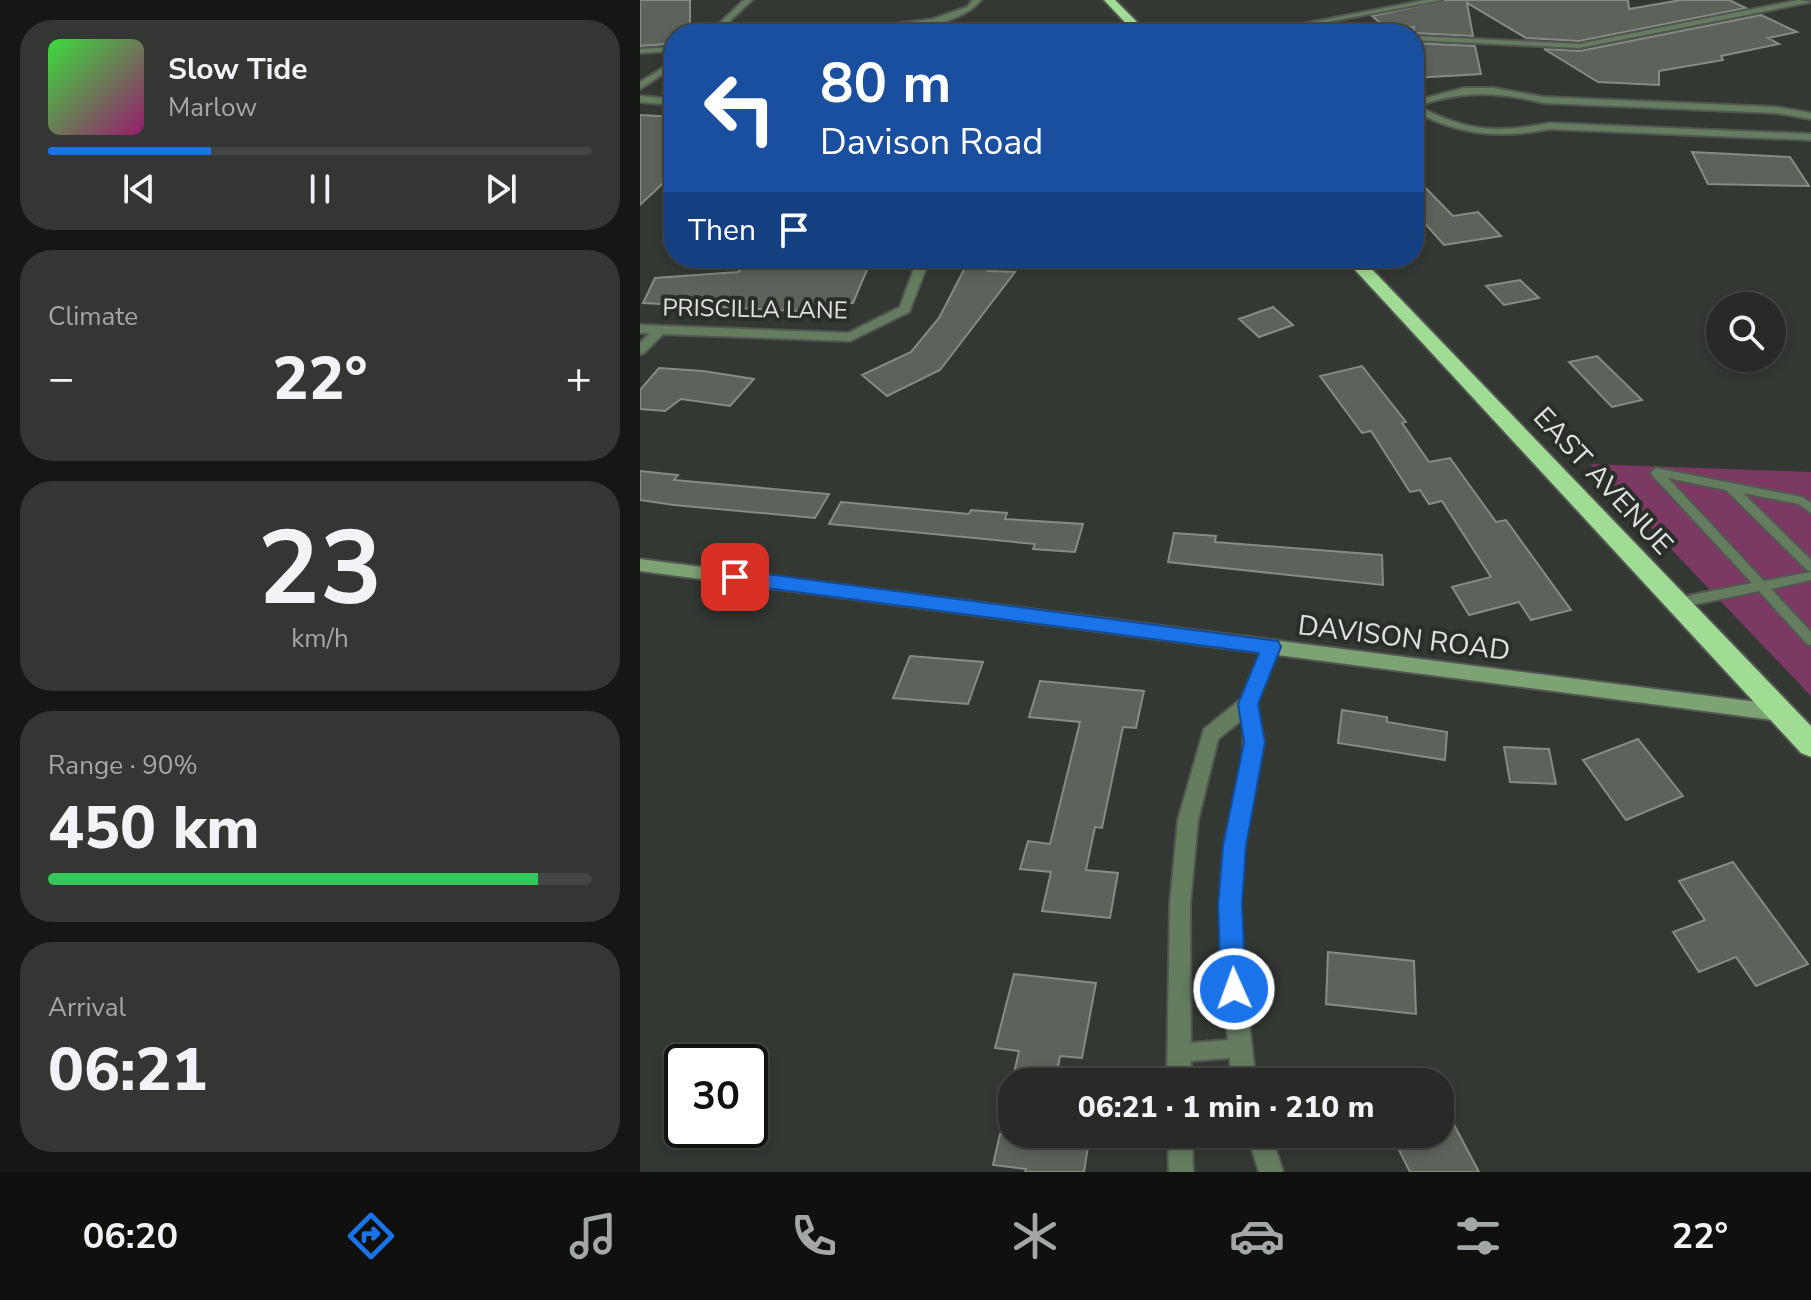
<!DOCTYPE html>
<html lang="en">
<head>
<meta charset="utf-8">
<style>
  :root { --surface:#272a26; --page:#333632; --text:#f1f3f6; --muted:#a4a7a7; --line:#434643; --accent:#1a73e8 }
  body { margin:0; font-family:"Nunito Sans",sans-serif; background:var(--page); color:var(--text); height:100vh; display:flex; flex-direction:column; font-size:30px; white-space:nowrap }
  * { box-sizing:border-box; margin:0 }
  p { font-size:26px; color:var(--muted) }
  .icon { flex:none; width:44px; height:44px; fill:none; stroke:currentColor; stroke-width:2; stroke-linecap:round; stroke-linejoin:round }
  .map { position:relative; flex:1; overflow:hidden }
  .sheet { display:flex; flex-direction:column; gap:20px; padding:20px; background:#151715; width:640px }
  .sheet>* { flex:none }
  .banner { position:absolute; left:24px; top:24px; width:760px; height:244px; border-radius:32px; box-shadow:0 4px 12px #0003,0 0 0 2px var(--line); background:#1a4fa0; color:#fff; overflow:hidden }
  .tools { position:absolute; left:1066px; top:292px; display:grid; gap:16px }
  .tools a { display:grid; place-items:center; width:80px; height:80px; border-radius:50%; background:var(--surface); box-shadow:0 4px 12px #0003,0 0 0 2px var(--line); font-size:40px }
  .speed { position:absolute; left:24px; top:1044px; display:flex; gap:16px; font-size:40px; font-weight:700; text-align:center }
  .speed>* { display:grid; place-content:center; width:104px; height:104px; border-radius:50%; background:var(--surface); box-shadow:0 4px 12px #0003,0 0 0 2px var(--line); line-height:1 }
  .speed .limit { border:4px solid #111; border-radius:12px; background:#fff; color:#111 }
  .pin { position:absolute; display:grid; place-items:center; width:68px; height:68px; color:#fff; margin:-34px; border-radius:16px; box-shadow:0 4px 12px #0006 }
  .me { position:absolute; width:88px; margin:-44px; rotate:358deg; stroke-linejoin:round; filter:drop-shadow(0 0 6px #0008) }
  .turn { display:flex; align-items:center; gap:28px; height:168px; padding:0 24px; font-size:36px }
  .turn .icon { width:104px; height:104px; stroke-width:2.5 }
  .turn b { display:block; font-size:56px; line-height:68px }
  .then { display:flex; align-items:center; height:76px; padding:0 24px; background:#0003; gap:16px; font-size:30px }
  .big { font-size:60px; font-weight:800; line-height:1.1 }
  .sheet .tile { flex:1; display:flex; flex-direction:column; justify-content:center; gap:12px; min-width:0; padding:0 28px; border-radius:32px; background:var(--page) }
  .sheet .dial { align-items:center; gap:0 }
  .dial b { font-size:104px; line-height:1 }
  .song { display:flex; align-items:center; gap:24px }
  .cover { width:96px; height:96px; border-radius:12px; background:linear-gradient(135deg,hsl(120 70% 55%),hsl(320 70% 35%)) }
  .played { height:8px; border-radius:4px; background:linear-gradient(90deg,var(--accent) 30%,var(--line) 30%) }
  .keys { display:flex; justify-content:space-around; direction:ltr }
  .heat { display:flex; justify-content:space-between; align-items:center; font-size:44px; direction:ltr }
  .charge { height:12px; border-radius:6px; background:linear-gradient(90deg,#34c759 90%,var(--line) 0) }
  .trip { position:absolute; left:358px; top:1068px; width:456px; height:80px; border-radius:32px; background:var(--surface); box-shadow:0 4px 12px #0003,0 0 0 2px var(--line); font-weight:800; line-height:80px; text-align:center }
  .tabs { display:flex; height:128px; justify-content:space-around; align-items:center; background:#10110f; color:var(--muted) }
  .tabs .icon { width:56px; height:56px }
  .tabs .current { color:var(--accent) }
  .tabs b { font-size:36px; color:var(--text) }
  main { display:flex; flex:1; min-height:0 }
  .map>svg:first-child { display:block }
  .green { fill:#7c3963 }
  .building { fill:#5d625b; stroke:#868b85; stroke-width:2 }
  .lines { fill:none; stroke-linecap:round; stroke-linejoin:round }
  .lane-casing { stroke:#535652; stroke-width:4 }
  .street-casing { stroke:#535652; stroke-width:4 }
  .secondary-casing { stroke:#535652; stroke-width:4 }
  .highway-casing { stroke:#535652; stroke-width:4 }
  .lane { fill:#647d5f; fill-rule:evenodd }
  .street { fill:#647d5f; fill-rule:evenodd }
  .secondary { fill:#7da375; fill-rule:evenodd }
  .highway { fill:#a0dc93; fill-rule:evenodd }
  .route { fill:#1a73e8; stroke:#114b97; stroke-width:2 }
  .labels { text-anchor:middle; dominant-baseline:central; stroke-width:8; stroke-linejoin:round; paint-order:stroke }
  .far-street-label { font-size:24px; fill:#dee1dd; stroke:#2a2e29 }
  .street-label { font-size:28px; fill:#dee1dd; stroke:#2a2e29 }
</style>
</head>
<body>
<main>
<section class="sheet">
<div class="tile">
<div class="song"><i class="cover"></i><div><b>Slow Tide</b><p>Marlow</p></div></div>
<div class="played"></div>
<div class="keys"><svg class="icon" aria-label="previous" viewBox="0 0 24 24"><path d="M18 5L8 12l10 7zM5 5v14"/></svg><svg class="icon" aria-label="pause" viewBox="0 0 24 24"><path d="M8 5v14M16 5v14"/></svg><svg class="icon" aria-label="next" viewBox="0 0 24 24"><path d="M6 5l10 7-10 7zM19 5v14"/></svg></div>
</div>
<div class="tile"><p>Climate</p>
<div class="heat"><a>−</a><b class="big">22°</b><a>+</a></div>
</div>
<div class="tile dial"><b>23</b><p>km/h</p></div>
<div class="tile"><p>Range · 90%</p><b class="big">450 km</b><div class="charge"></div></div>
<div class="tile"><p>Arrival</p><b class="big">06:21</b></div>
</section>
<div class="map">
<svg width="1171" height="1172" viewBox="0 0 1171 1172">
  <rect width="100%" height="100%" fill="#343833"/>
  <path class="green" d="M950,464L1171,472V696Z"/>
  <path class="building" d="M0,0H50V28L34,34V39L26,44L0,46Z
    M805,0H988L989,9L1041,0H1089L1106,8L939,41L886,38L827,3L833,36L774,33V27L749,30L732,16Z
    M1121,15L1157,32L1128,38L1139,44L1081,56L1083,60L1019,71V85L958,82L904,49L940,51Z
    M774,43L835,46L841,74L774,78Z
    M0,115L34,117V173L0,205Z
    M1052,152L1150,157L1169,186L1068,184Z
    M774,176L813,216L838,212L861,236L804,245L774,211Z
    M111,258H232L213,303H201L197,313L3,303L15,278L98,272Z
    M330,258H354L348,271L375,272L300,370L247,396L222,375L271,352L299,318Z
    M880,280L899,298L864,305L846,286Z
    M633,307L653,325L619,337L599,319Z
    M957,356L1002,400L972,407L929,362Z
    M722,366L766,422L762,423L789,462L810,458L856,522L866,520L931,610L891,620L879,602L829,615L812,587L851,577L802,501L789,504L780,490L770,492L731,431L722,433L680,376Z
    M19,368L63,371L114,379L90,406L41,399L25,411L0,409V390Z
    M0,471L38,475L34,480L189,494L175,518L34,505L0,500Z
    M201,502L329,514L331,510L367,513L365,519L443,524L435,552L393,549L395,544L189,524Z
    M534,533L576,536L575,542L742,555L743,585L528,562Z
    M270,656L343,662L328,704L253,698Z
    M400,681L504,691L496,728L483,727L462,828L455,827L446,870L478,873L470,918L402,911L411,872L380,869L388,841L410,844L440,722L389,717Z
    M702,710L747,717V722L807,732L805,760L698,743Z
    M998,739L1043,796L986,820L943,760Z
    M864,747L909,749L916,784L870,782Z
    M1093,862L1168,964L1116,986L1096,957L1059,972L1033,932L1065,920L1039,881Z
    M688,952L774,961L776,1014L686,1004Z
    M374,974L456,983L442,1058L420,1056L415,1082H372L379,1051L355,1048Z
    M800,1098L839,1172H770L751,1134H800Z
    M360,1134H450L444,1172H385L386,1169L353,1165Z"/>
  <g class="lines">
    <g class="lane-casing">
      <path id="lane" d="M497,25L499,28L472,34H461Z
        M1016,468L1162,497L1171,503V513L1159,504L1103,493L1171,560V571L1167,570L1086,490L1028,478L1124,581L1171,572V580L1131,589L1171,632V645L1167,644L1119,591L1037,608L1033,606L1031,603L1033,600L1037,598L1112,583L1012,475L1011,472Z
        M600,1039L606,1042L609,1048L606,1054L600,1057L539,1062L533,1059L530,1053L533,1047L539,1044Z"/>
    </g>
    <g class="street-casing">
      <path id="street" d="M104,0H112L76,34H68Z
        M333,0H341C314,34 221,34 180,34L293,19L327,7Z
        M786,0H802L656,28L652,26Z
        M1159,0L1171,2L939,48L774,40V36L939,44Z
        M497,25L695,32L699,34L494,29Z
        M34,47V51L0,53V49Z
        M34,61V67L0,89V82Z
        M824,88H854L904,97L1136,107L1171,113V119L1136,113L904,103C859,92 822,90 778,106C825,131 857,134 909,123L1171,134V140L909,129C859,139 819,135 774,111V101Z
        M0,96L34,99V105L0,102Z
        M278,258H290L269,312L210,341L23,334L4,353L0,354V343L10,333H0V325L208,333L260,307Z
        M631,640L637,642L639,647L617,704L624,742L604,846L600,905L605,989L616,1082H592C585,1004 574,925 584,847C590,804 609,762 602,720L578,739L558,820L550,904L551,1082H527L530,904L538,820L564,729L601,699L623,647L625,642Z
        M528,1134H552L553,1172H529Z
        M607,1134H631L643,1172H619Z"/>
    </g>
    <g class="secondary-casing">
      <path id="secondary" d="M0,559L1140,705L1146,708L1149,713L1146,718L1140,721L0,571Z"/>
    </g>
    <g class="highway-casing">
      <path id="highway" d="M464,0H475L509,34H496Z
        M704,258H721L1171,726V757L1161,753Z"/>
    </g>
    <use href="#lane" class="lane"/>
    <use href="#street" class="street"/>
    <use href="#secondary" class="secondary"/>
    <use href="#highway" class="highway"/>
  </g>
  <path class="route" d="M95,570L638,641L641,647L618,704L625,742L606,846L602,905L606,989L602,998L594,1002L585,998L581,989L578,905L583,846L604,742L598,704L619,653L95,584L86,577Z"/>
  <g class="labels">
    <g class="far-street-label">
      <text transform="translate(115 309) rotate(1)">PRISCILLA LANE</text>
    </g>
    <g class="street-label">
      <text transform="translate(963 481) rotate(47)">EAST AVENUE</text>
      <text transform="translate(764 638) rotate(7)">DAVISON ROAD</text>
    </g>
  </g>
</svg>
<div class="tools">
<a><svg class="icon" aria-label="search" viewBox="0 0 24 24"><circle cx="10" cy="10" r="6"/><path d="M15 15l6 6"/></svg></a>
</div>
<div class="speed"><div class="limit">30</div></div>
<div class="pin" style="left:95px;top:577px;background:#d93025"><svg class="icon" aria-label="arrive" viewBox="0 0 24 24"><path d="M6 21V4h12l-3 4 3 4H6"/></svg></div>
<svg class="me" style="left:594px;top:989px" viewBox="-20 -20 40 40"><circle r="17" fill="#1a73e8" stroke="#fff" stroke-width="3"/><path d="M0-11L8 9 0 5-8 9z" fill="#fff"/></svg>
<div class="trip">06:21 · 1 min · 210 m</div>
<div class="banner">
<div class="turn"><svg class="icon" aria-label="left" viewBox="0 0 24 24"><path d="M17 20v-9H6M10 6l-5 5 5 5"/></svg><div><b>80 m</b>Davison Road</div></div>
<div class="then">Then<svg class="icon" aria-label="arrive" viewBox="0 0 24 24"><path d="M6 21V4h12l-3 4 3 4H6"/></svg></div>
</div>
</div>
</main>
<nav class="tabs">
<b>06:20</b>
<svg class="icon current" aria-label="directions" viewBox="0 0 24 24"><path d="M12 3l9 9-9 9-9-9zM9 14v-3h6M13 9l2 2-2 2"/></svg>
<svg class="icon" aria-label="music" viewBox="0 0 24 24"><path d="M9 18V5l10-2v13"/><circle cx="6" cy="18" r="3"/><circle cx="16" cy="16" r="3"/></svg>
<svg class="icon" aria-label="phone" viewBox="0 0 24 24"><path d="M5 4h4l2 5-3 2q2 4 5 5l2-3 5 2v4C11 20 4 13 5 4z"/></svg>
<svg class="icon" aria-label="climate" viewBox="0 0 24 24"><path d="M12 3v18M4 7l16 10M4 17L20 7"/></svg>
<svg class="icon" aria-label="car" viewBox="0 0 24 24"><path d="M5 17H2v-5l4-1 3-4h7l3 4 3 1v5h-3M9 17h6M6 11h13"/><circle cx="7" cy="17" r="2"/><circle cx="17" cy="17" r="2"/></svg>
<svg class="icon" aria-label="filters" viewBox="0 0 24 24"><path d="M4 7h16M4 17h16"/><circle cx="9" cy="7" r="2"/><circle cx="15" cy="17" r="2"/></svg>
<b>22°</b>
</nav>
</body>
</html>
